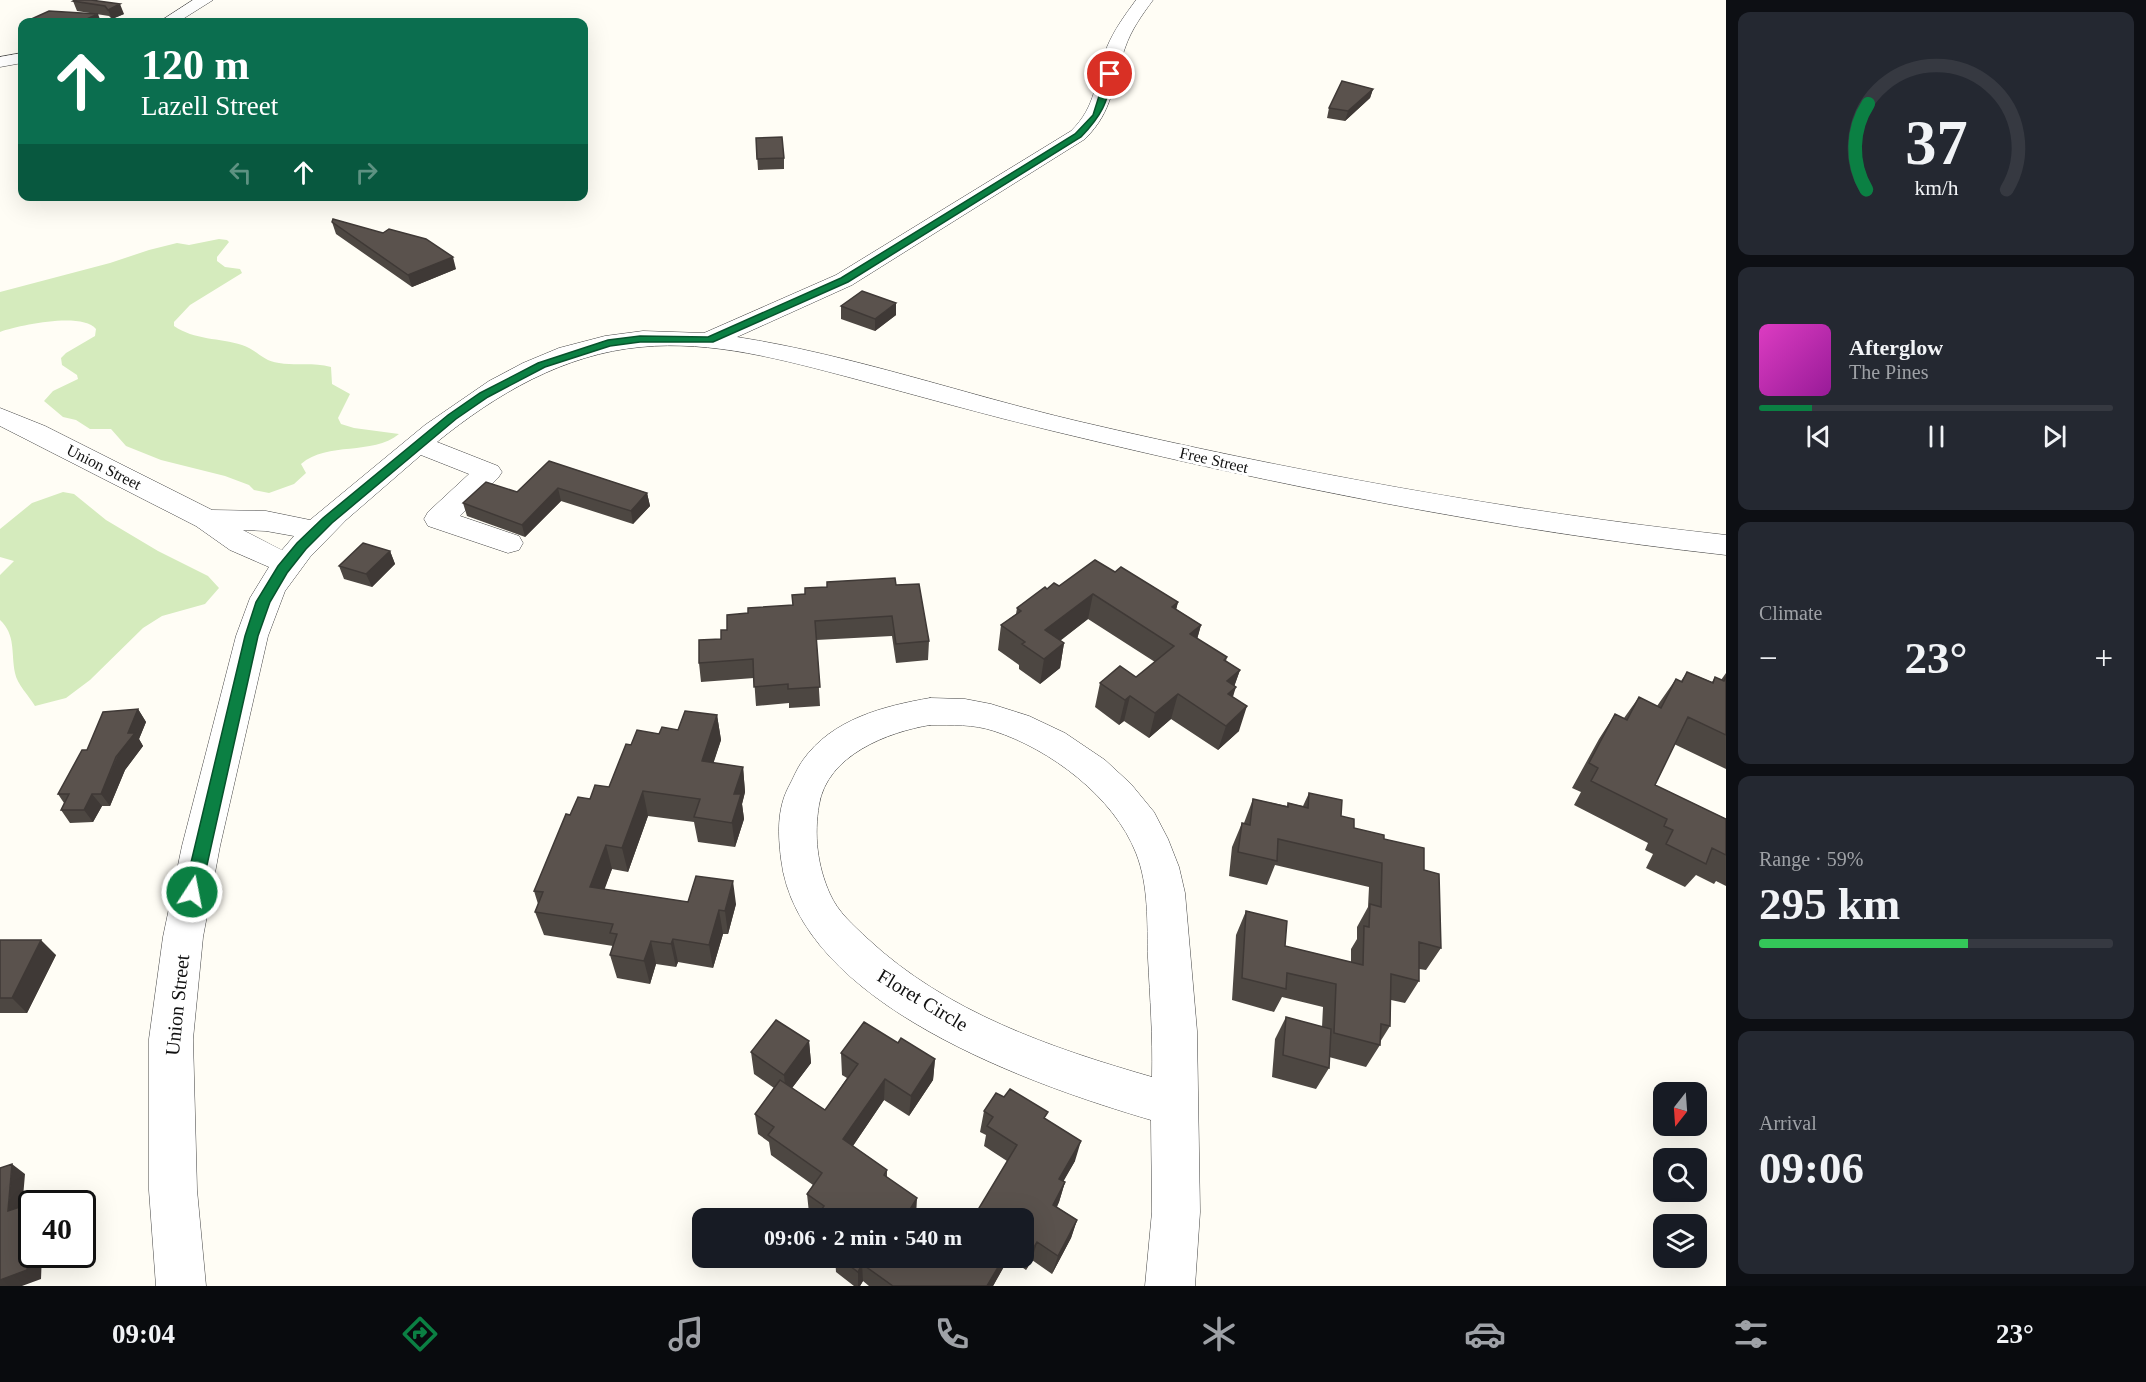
<!DOCTYPE html>
<html lang="en">
<head>
<meta charset="utf-8">
<style>
  :root { --surface:#171b24; --page:#242831; --text:#f1f3f6; --muted:#9ea1a6; --line:#363941; --accent:#0b8043 }
  body { margin:0; font-family:Georgia,serif; background:var(--page); color:var(--text); height:100vh; display:flex; flex-direction:column; font-size:22px; white-space:nowrap }
  * { box-sizing:border-box; margin:0 }
  p { font-size:20px; color:var(--muted) }
  .icon { flex:none; width:33px; height:33px; fill:none; stroke:currentColor; stroke-width:2; stroke-linecap:round; stroke-linejoin:round }
  .map { position:relative; flex:1; overflow:hidden }
  .details { display:flex; flex-direction:column; gap:12px; padding:12px; background:#0d0f14; width:420px }
  .details>* { flex:none }
  .banner { position:absolute; left:18px; top:18px; width:570px; height:183px; border-radius:12px; box-shadow:0 6px 24px #0002; background:#0b6e4f; color:#fff; overflow:hidden }
  .needle { width:39px; rotate:197deg }
  .tools { position:absolute; left:1653px; top:1082px; display:grid; gap:12px }
  .tools a { display:grid; place-items:center; width:54px; height:54px; border-radius:12px; background:var(--surface); box-shadow:0 6px 24px #0002; font-size:30px }
  .speed { position:absolute; left:18px; top:1190px; display:flex; gap:12px; font-size:30px; font-weight:700; text-align:center }
  .speed>* { display:grid; place-content:center; width:78px; height:78px; border-radius:50%; background:var(--surface); box-shadow:0 6px 24px #0002; line-height:1 }
  .speed .limit { border:3px solid #111; border-radius:9px; background:#fff; color:#111 }
  .pin { position:absolute; display:grid; place-items:center; width:51px; height:51px; color:#fff; margin:-26px; border:3px solid #fff; border-radius:50%; box-shadow:0 2px 6px #0007 }
  .me { position:absolute; width:66px; margin:-33px; rotate:11deg; stroke-linejoin:round; filter:drop-shadow(0 0 4px #0008) }
  .turn { display:flex; align-items:center; gap:21px; height:126px; padding:0 24px; font-size:27px }
  .turn .icon { width:78px; height:78px; stroke-width:2.5 }
  .turn b { display:block; font-size:42px; line-height:51px }
  .lanes { display:flex; align-items:center; height:57px; padding:0 24px; background:#0003; justify-content:center; gap:30px; direction:ltr }
  .lanes .off { opacity:.35 }
  .big { font-size:45px; font-weight:700; line-height:1.1 }
  .details .widget { flex:1; display:flex; flex-direction:column; justify-content:center; gap:9px; min-width:0; padding:0 21px; border-radius:12px; background:var(--page) }
  .details .dial { align-items:center; gap:0 }
  .dial svg { height:156px; overflow:visible; fill:none; stroke:var(--line); stroke-width:7; stroke-linecap:round; text-anchor:middle }
  .dial text { fill:var(--text); stroke:none }
  .song { display:flex; align-items:center; gap:18px }
  .cover { width:72px; height:72px; border-radius:9px; background:linear-gradient(135deg,hsl(310 70% 55%),hsl(300 70% 35%)) }
  .played { height:6px; border-radius:3px; background:linear-gradient(90deg,var(--accent) 15%,var(--line) 15%) }
  .keys { display:flex; justify-content:space-around; direction:ltr }
  .heat { display:flex; justify-content:space-between; align-items:center; font-size:33px; direction:ltr }
  .charge { height:9px; border-radius:4px; background:linear-gradient(90deg,#34c759 59%,var(--line) 0) }
  .trip { position:absolute; left:692px; top:1208px; width:342px; height:60px; border-radius:12px; background:var(--surface); box-shadow:0 6px 24px #0002; font-weight:700; line-height:60px; text-align:center }
  .tab-bar { display:flex; height:96px; justify-content:space-around; align-items:center; background:#090b0e; color:var(--muted) }
  .tab-bar .icon { width:42px; height:42px }
  .tab-bar .on { color:var(--accent) }
  .tab-bar b { font-size:27px; color:var(--text) }
  main { display:flex; flex:1; min-height:0 }
  .map>svg:first-child { display:block }
  .green { fill:#d5ebbd }
  .lines { fill:none; stroke-linecap:round; stroke-linejoin:round }
  .minor-casing { stroke:#444; stroke-width:1 }
  .minor { fill:#fff; fill-rule:evenodd }
  .wall { fill:#4d4742 }
  .shaded-wall { fill:#3f3936 }
  .building { fill:#5a524d; stroke:#3f3936; stroke-width:1.5 }
  .route { fill:#0b8043; stroke:#07532c; stroke-width:1.5 }
  .labels { text-anchor:middle; dominant-baseline:central; stroke-width:6; stroke-linejoin:round; paint-order:stroke }
  .street-label { font-size:16px; fill:#111; stroke:#fff }
  .near-street-label { font-size:20px; fill:#111; stroke:#fff }
</style>
</head>
<body>
<main>
<div class="map">
<svg width="1726" height="1286" viewBox="0 0 1726 1286">
  <rect width="100%" height="100%" fill="#fffdf5"/>
  <path class="green" d="M219,239L227,240L229,242L217,257V261L225,267L240,269L242,273L190,305L174,322V326C194,340 220,338 242,345C256,349 262,361 279,363C297,366 313,362 331,367L332,384L350,394L338,418L341,424L354,428L399,434C372,456 328,441 301,464L306,473L294,484L269,493L254,490L249,485L225,476L161,460L126,446L111,429H90L76,420L63,417L44,401L53,391L78,379L77,375L62,365L61,358L66,353L95,336L96,329C82,312 20,325 0,332V292L110,263L149,250L177,243L189,245Z
    M63,492L74,494L106,520L158,551L208,576L219,588L205,604L162,616L143,628L90,680L66,698L35,706C29,696 17,684 15,673C11,653 16,635 0,620V575L14,561L0,557V529L32,503Z"/>
  <g class="lines">
    <g class="minor-casing">
      <path id="minor" d="M193,0H213L178,22H159Z
        M1136,0H1153C1142,15 1131,30 1125,48C1112,84 1114,110 1085,139L852,285L737,337C852,355 963,394 1077,421C1291,471 1507,511 1726,535V555C1499,530 1276,485 1053,431C986,415 919,396 852,378C784,360 712,340 641,347C564,354 496,394 437,442L498,466L502,472L498,478L460,516L519,536L523,543L519,550L508,553L428,526L424,519L428,512L469,474L421,455L346,520L310,557L285,591L268,636L220,846L203,937L193,1039L197,1190L206,1286H156L149,1190V1039L163,937L182,846L236,636L250,598L269,567L230,550L196,526L0,426V408L45,426L212,510L266,511L310,520L425,425L489,381L523,363L559,348L605,336L643,331L704,333L836,275L1071,131C1097,106 1095,79 1107,47C1114,30 1125,15 1136,0ZM243,530L266,531L294,536L282,550Z
        M22,53V63L0,67V57Z
        M930,698L965,699L991,704L1029,716L1065,733L1105,760L1131,784L1154,812L1168,839L1179,867L1185,893L1197,1031L1200,1212L1195,1286H1145L1152,1212L1151,1120C1032,1085 798,1004 781,859C778,834 777,810 788,788C793,779 797,768 803,760C832,719 884,706 930,698ZM930,725C952,725 973,724 994,731C1050,749 1114,797 1136,853C1149,886 1147,923 1148,958C1150,998 1153,1036 1152,1077C1051,1048 946,1012 868,939C853,925 838,912 830,894C817,865 814,835 819,805C827,755 888,732 930,725Z"/>
    </g>
    <use href="#minor" class="minor"/>
  </g>
  <path class="wall" d="M91,0L124,14L112,19L109,16L77,11L73,1Z
    M1373,89L1370,98L1345,121L1327,118L1329,108Z
    M756,138L784,158V169L758,170Z
    M332,222L383,233L456,269L412,287L336,234Z
    M841,306L896,315L875,331L841,319Z
    M549,461L647,493L650,506L633,524L561,501L525,537L467,516L463,503L517,492Z
    M390,551L395,564L372,587L344,579L339,566Z
    M1115,572L1178,602L1176,609L1201,625L1197,639L1227,657L1226,661L1240,670L1234,686L1233,697L1239,731L1218,750L1171,719L1149,738L1124,721L1119,725L1095,707L1100,683L1136,677L1155,662L1088,619L1060,641L1064,643L1060,668L1040,684L1019,669V665L998,650L1001,625L1016,614L1017,608L1047,589Z
    M896,585L929,641L928,660L896,663L892,636L816,640L820,706L789,708V703L756,706L754,678L701,682L699,663L721,639L727,630L748,613L793,605L792,595Z
    M1687,672L1712,682L1715,677L1721,680L1726,673V769L1674,744L1655,785L1726,819V886L1716,881L1714,884L1696,875L1685,887L1646,868L1653,854L1645,850L1648,843L1574,805L1581,792L1572,788L1599,739L1615,714L1624,718L1639,697L1657,706L1676,679L1681,681Z
    M138,709L146,722L139,739L143,746L125,770L110,806H102L93,822L70,823L61,810L64,803L58,794L87,750Z
    M717,715L721,740L713,763L743,767L745,792L742,804L744,819L735,847L698,842L694,822L648,816L628,872L612,869L604,889L688,902L736,904L728,934H723L713,968L678,962L676,967L656,964L650,984L617,978L610,955L613,946L544,935L535,912L538,904L534,891L570,815L590,799L609,787L631,745L659,734L678,730Z
    M1309,793L1341,816L1354,828L1384,839L1424,870L1441,948L1426,970L1419,969V981L1405,1003L1391,1000L1390,1026L1380,1042V1045L1366,1067L1329,1057V1068L1316,1089L1272,1077L1275,1039L1286,1017L1322,1027L1323,1007L1282,997L1274,1012L1232,1000L1236,935L1246,911L1285,946L1351,962V949L1357,939V927L1368,907L1369,887L1275,865L1267,885L1229,876L1232,847L1242,823H1244L1253,799L1287,806L1288,803L1303,806Z
    M0,940L56,955L27,1013H0Z
    M809,1041L811,1063L792,1088L825,1110L847,1078L842,1075L841,1053L898,1043L935,1059L933,1080L909,1116L884,1100L853,1146L887,1170V1177L916,1217L816,1218L809,1213L807,1194L813,1185L771,1155L769,1142L758,1134L755,1114L774,1088L754,1074L751,1052Z
    M1004,1097L1046,1119L1075,1161L1063,1181L1065,1182L1059,1202L1057,1207L1077,1220L1071,1238L1052,1274L1032,1260L1026,1270L1009,1258L993,1286H869L863,1281L860,1286H854L836,1272L835,1257H1023V1218L1007,1161L984,1146L986,1135L980,1132L984,1111Z"/>
  <path class="shaded-wall" d="M120,4L124,14L112,19L108,10Z
    M98,14L101,22H80Z
    M1373,89L1370,98L1345,121L1348,111Z
    M453,257L456,269L412,287L408,275Z
    M896,303V315L875,331V319Z
    M558,488L561,501L525,537L522,525Z
    M647,493L650,506L633,524L631,511Z
    M390,551L395,564L372,587L366,574Z
    M1093,594L1088,619L1041,655L1045,630Z
    M1178,602L1172,627V607Z
    M1201,625L1194,650L1190,634Z
    M1064,643L1060,668L1040,684L1044,659Z
    M1240,670L1233,690L1236,687L1228,712L1227,681Z
    M1178,694L1171,719L1149,738L1155,713Z
    M1130,696L1124,721L1119,725L1125,700Z
    M1247,706L1239,731L1218,750L1226,726Z
    M138,709L146,722L139,739L143,746L125,770L110,806L101,794Z
    M717,715L721,740L706,786L702,761Z
    M743,767L745,792L742,804L744,819L735,847L732,823L734,794Z
    M643,791L648,816L628,872L622,848Z
    M92,794L102,806L93,822L84,810Z
    M606,845L612,869L597,910L590,887Z
    M733,881L736,904L728,934L725,911Z
    M719,910L723,934L713,968L709,945Z
    M673,939L678,962L676,967L671,944Z
    M41,940L56,955L27,1013L12,998Z
    M651,941L656,964L650,984L644,961Z
    M809,1041L811,1063L786,1096L784,1075Z
    M935,1059L933,1080L909,1116L911,1096Z
    M885,1079L884,1100L844,1159L843,1139Z
    M1081,1141L1075,1161L1054,1198L1059,1179Z
    M12,1164L25,1174L21,1221L8,1211Z
    M1065,1182L1059,1202L1048,1223L1053,1205Z
    M917,1198L916,1217L915,1218H905L906,1216Z
    M32,1215V1254H42L41,1279L22,1286H0V1280Z
    M1077,1220L1071,1238L1052,1274L1058,1256Z
    M1037,1242L1032,1260L1026,1270L1031,1252Z
    M1004,1257H1009L993,1286H987Z
    M862,1264L863,1281L860,1286H858V1272Z"/>
  <path class="building" d="M75,0H91L120,4L108,10L105,6L73,1Z
    M49,11L98,14L80,22H40L27,21Z
    M1342,81L1373,89L1348,111L1329,108Z
    M782,137L784,158L757,159L756,138Z
    M333,219L383,233L389,229L426,239L453,257L408,275L332,222Z
    M862,291L896,303L875,319L841,306Z
    M549,461L647,493L631,511L558,488L522,525L463,503L486,482L517,492Z
    M363,543L390,551L366,574L339,566Z
    M1095,560L1115,572L1121,567L1178,602L1172,607L1201,625L1190,634L1227,657L1224,660L1240,670L1227,681L1236,687L1228,694L1247,706L1226,726L1178,694L1155,713L1130,696L1125,700L1100,683L1120,666L1136,677L1174,646L1093,594L1045,630L1064,643L1044,659L1022,644L1025,642L1001,625L1021,611L1017,608L1045,587L1047,589L1054,583L1059,586Z
    M895,578L896,585L919,584L929,641L896,644L892,616L815,621L820,687L788,689V684L754,687L753,659L699,663V640L721,639V630H727V615L748,613V608L793,605L792,595L805,594V588L827,587V582Z
    M1687,672L1713,683L1715,677L1724,681L1726,677V735L1688,717L1655,785L1726,819V855L1712,848L1706,864L1666,844L1673,830L1664,826L1667,819L1591,781L1598,768L1589,763L1615,714L1627,720L1639,697L1661,708L1676,679L1682,682Z
    M138,709L128,733H135L116,757L101,794H92L84,810H61L69,794H58L82,750H87L103,712Z
    M685,711L717,715L702,761L743,767L734,794H741L732,823L694,817L700,799L643,791L622,848L606,845L590,887L688,902L696,876L733,881L725,911L719,910L709,945L673,939L671,944L651,941L644,961L610,955L617,934L610,933L613,924L535,912L543,892L534,891L566,814L570,815L578,797L590,799L595,785L609,787L626,744L631,745L637,730L659,734L662,727L678,730Z
    M1309,793L1342,800L1341,816L1354,819V828L1384,835V839L1424,848V870L1439,874L1441,948L1419,942V981L1391,974L1390,1026L1381,1024L1380,1045L1334,1033L1336,984L1287,973L1286,989L1242,978L1246,911L1287,921L1285,946L1363,965L1364,926L1369,927L1370,904L1381,907L1382,863L1278,839L1277,861L1238,852L1242,823L1250,825L1253,799L1288,807V803L1308,808Z
    M0,940H41L12,998H0Z
    M1286,1017L1331,1029L1329,1068L1283,1055Z
    M776,1020L809,1041L784,1075L751,1052Z
    M864,1022L898,1043L901,1038L935,1059L911,1096L885,1079L843,1139L887,1170L884,1175L917,1198L906,1216L908,1218H816L824,1206L807,1194L822,1173L768,1135L774,1127L755,1114L780,1080L825,1110L858,1064L841,1053Z
    M1010,1089L1048,1112L1044,1118L1081,1141L1059,1179L1065,1182L1053,1205L1077,1220L1058,1256L1037,1242L1031,1252L1023,1246V1218H973L1017,1145L987,1126L993,1117L984,1111L996,1093L1004,1097Z
    M12,1164L8,1211L32,1203V1215L27,1270L0,1280V1168Z
    M838,1257H1004L987,1286H893L862,1264L858,1272Z"/>
  <path class="route" d="M1110,71L1114,74C1106,104 1103,114 1081,137L848,282L713,342H640L610,346L545,367L488,397L456,419L332,523L306,549L287,573L270,602L258,636L201,892L198,897L192,899L187,897L184,892L245,636L256,602L278,566L297,543L323,518L448,415L480,393L538,363L608,340L640,336L708,337L841,278L1075,134L1093,115L1106,74Z"/>
  <g class="labels">
    <g class="street-label">
      <text transform="translate(1214 460) rotate(13)">Free Street</text>
      <text transform="translate(104 467) rotate(27)">Union Street</text>
    </g>
    <g class="near-street-label">
      <text transform="translate(923 1000) rotate(31)">Floret Circle</text>
      <text transform="translate(177 1005) rotate(-84)">Union Street</text>
    </g>
  </g>
</svg>
<div class="tools">
<a><svg class="needle" viewBox="-14 -14 28 28"><path d="M0-13l5 13h-10z" fill="#e53935"/><path d="M0 13l5-13h-10z" fill="#9ea1a6"/></svg></a>
<a><svg class="icon" aria-label="search" viewBox="0 0 24 24"><circle cx="10" cy="10" r="6"/><path d="M15 15l6 6"/></svg></a>
<a><svg class="icon" aria-label="layers" viewBox="0 0 24 24"><path d="M12 4l9 5-9 5-9-5zM3 14l9 5 9-5"/></svg></a>
</div>
<div class="speed"><div class="limit">40</div></div>
<div class="pin" style="left:1110px;top:74px;background:#d93025"><svg class="icon" aria-label="arrive" viewBox="0 0 24 24"><path d="M6 21V4h12l-3 4 3 4H6"/></svg></div>
<svg class="me" style="left:192px;top:892px" viewBox="-20 -20 40 40"><circle r="17" fill="#0b8043" stroke="#fff" stroke-width="3"/><path d="M0-11L8 9 0 5-8 9z" fill="#fff"/></svg>
<div class="trip">09:06 · 2 min · 540 m</div>
<div class="banner">
<div class="turn"><svg class="icon" aria-label="ahead" viewBox="0 0 24 24"><path d="M12 20V5M6 11l6-6 6 6"/></svg><div><b>120 m</b>Lazell Street</div></div>
<div class="lanes"><svg class="icon off" aria-label="left" viewBox="0 0 24 24"><path d="M17 20v-9H6M10 6l-5 5 5 5"/></svg><svg class="icon" aria-label="ahead" viewBox="0 0 24 24"><path d="M12 20V5M6 11l6-6 6 6"/></svg><svg class="icon off" aria-label="right" viewBox="0 0 24 24"><path d="M7 20v-9h11M14 6l5 5-5 5"/></svg></div>
</div>
</div>
<section class="details">
<div class="widget dial"><svg viewBox="0 0 100 80">
<path d="M14 69A42 42 0 1 1 86 69"/>
<path d="M14 69A42 42 0 0 1 15 25" stroke="#0b8043"/>
<text x="50" y="56" font-size="32" font-weight="700">37</text>
<text x="50" y="72" font-size="11">km/h</text>
</svg></div>
<div class="widget">
<div class="song"><i class="cover"></i><div><b>Afterglow</b><p>The Pines</p></div></div>
<div class="played"></div>
<div class="keys"><svg class="icon" aria-label="previous" viewBox="0 0 24 24"><path d="M18 5L8 12l10 7zM5 5v14"/></svg><svg class="icon" aria-label="pause" viewBox="0 0 24 24"><path d="M8 5v14M16 5v14"/></svg><svg class="icon" aria-label="next" viewBox="0 0 24 24"><path d="M6 5l10 7-10 7zM19 5v14"/></svg></div>
</div>
<div class="widget"><p>Climate</p>
<div class="heat"><a>−</a><b class="big">23°</b><a>+</a></div>
</div>
<div class="widget"><p>Range · 59%</p><b class="big">295 km</b><div class="charge"></div></div>
<div class="widget"><p>Arrival</p><b class="big">09:06</b></div>
</section>
</main>
<nav class="tab-bar">
<b>09:04</b>
<svg class="icon on" aria-label="directions" viewBox="0 0 24 24"><path d="M12 3l9 9-9 9-9-9zM9 14v-3h6M13 9l2 2-2 2"/></svg>
<svg class="icon" aria-label="music" viewBox="0 0 24 24"><path d="M9 18V5l10-2v13"/><circle cx="6" cy="18" r="3"/><circle cx="16" cy="16" r="3"/></svg>
<svg class="icon" aria-label="phone" viewBox="0 0 24 24"><path d="M5 4h4l2 5-3 2q2 4 5 5l2-3 5 2v4C11 20 4 13 5 4z"/></svg>
<svg class="icon" aria-label="climate" viewBox="0 0 24 24"><path d="M12 3v18M4 7l16 10M4 17L20 7"/></svg>
<svg class="icon" aria-label="car" viewBox="0 0 24 24"><path d="M5 17H2v-5l4-1 3-4h7l3 4 3 1v5h-3M9 17h6M6 11h13"/><circle cx="7" cy="17" r="2"/><circle cx="17" cy="17" r="2"/></svg>
<svg class="icon" aria-label="filters" viewBox="0 0 24 24"><path d="M4 7h16M4 17h16"/><circle cx="9" cy="7" r="2"/><circle cx="15" cy="17" r="2"/></svg>
<b>23°</b>
</nav>
</body>
</html>
